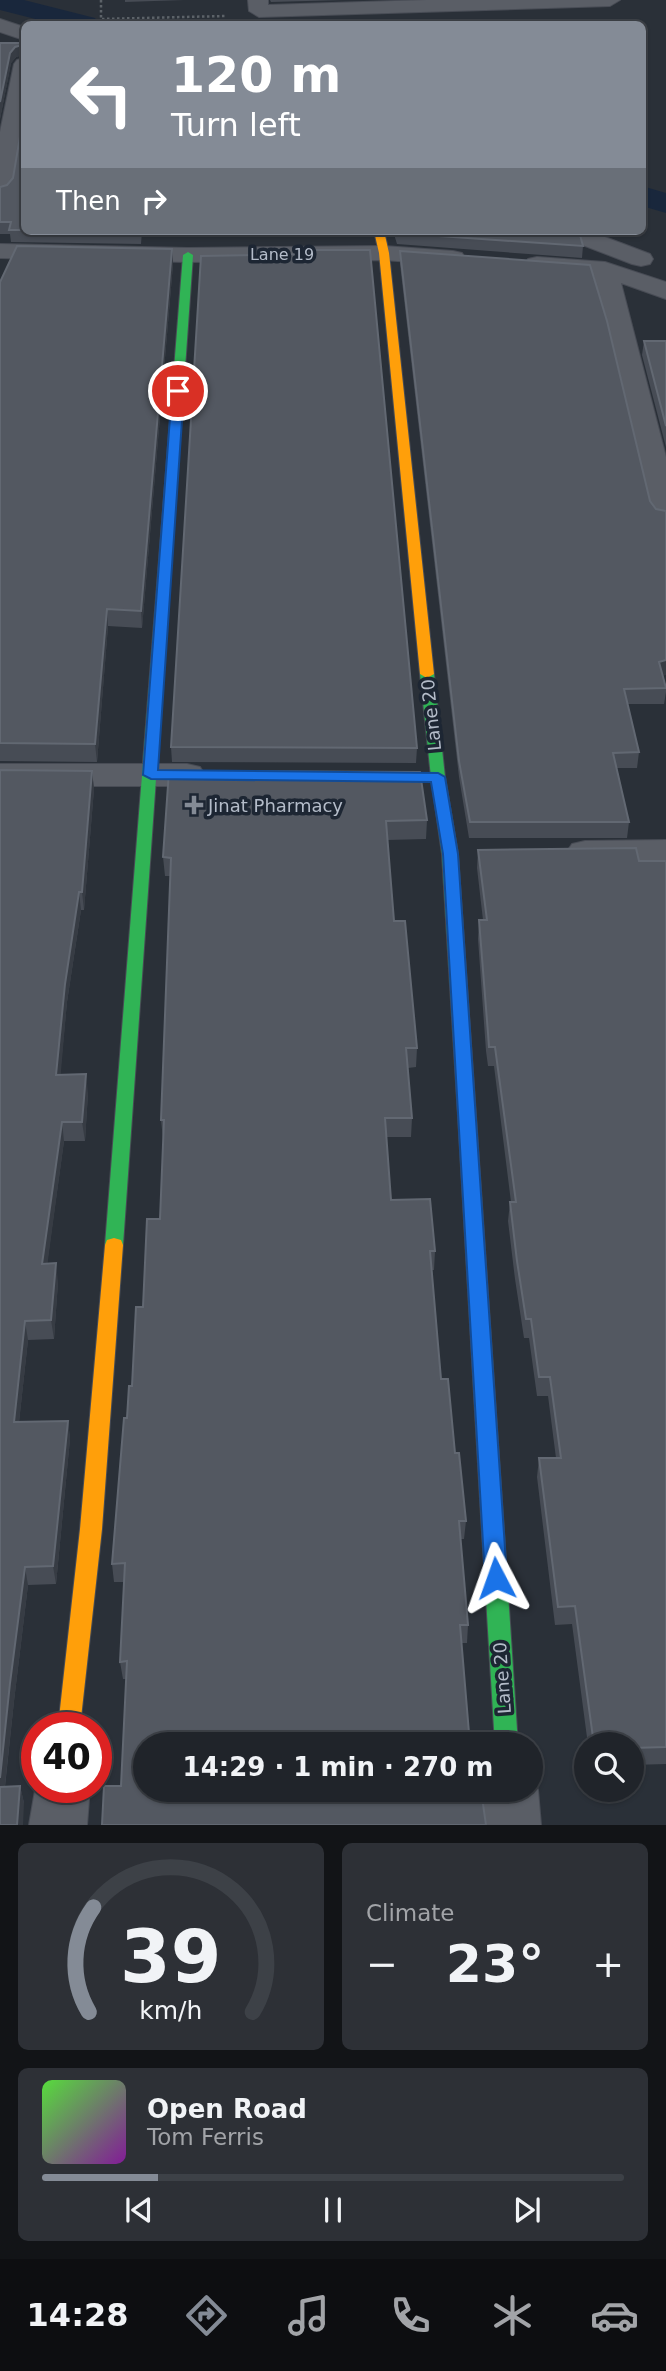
<!DOCTYPE html>
<html lang="en">
<head>
<meta charset="utf-8">
<style>
  :root { --surface:#20242a; --page:#2d3036; --text:#f1f3f6; --muted:#a2a4a8; --line:#3d4147; --accent:#848b96 }
  body { margin:0; font-family:"DejaVu Sans",sans-serif; background:var(--page); color:var(--text); height:100vh; display:flex; flex-direction:column; font-size:26px; white-space:nowrap }
  * { box-sizing:border-box; margin:0 }
  p { font-size:23px; color:var(--muted) }
  .icon { flex:none; width:38px; height:38px; fill:none; stroke:currentColor; stroke-width:2; stroke-linecap:round; stroke-linejoin:round }
  .map { position:relative; height:1825px; overflow:hidden }
  .sheet { display:flex; flex-direction:column; gap:18px; padding:18px; background:#121417; flex:1 }
  .sheet>* { flex:none }
  .banner { position:absolute; left:21px; top:21px; width:625px; height:214px; border-radius:10px; box-shadow:0 2px 5px #0004,0 0 0 2px var(--line); background:#848b96; color:#fff; overflow:hidden }
  .tools { position:absolute; left:574px; top:1732px; display:grid; gap:14px }
  .tools a { display:grid; place-items:center; width:70px; height:70px; border-radius:50%; background:var(--surface); box-shadow:0 2px 5px #0004,0 0 0 2px var(--line); font-size:35px }
  .speed { position:absolute; left:21px; top:1712px; display:flex; gap:14px; font-size:35px; font-weight:700; text-align:center }
  .speed>* { display:grid; place-content:center; width:91px; height:91px; border-radius:50%; background:var(--surface); box-shadow:0 2px 5px #0004,0 0 0 2px var(--line); line-height:1 }
  .speed .limit { border:10px solid #d22; background:#fff; color:#111 }
  .pin { position:absolute; display:grid; place-items:center; width:60px; height:60px; color:#fff; margin:-30px; border:4px solid #fff; border-radius:50%; box-shadow:0 2px 7px #0007 }
  .me { position:absolute; width:77px; margin:-38px; rotate:356deg; stroke-linejoin:round; filter:drop-shadow(0 0 5px #0008) }
  .turn { display:flex; align-items:center; gap:24px; height:147px; padding:0 35px; font-size:32px }
  .turn .icon { width:91px; height:91px; stroke-width:2.5 }
  .turn b { display:block; font-size:49px; line-height:60px }
  .then { display:flex; align-items:center; height:66px; padding:0 35px; background:#0003; gap:14px; font-size:26px }
  .big { font-size:52px; font-weight:700; line-height:1.1 }
  .sheet .widget { flex:1; display:flex; flex-direction:column; justify-content:center; gap:10px; min-width:0; padding:0 24px; border-radius:10px; background:var(--page) }
  .sheet .dial { align-items:center; gap:0 }
  .dial svg { height:182px; overflow:visible; fill:none; stroke:var(--line); stroke-width:7; stroke-linecap:round; text-anchor:middle }
  .dial text { fill:var(--text); stroke:none }
  .song { display:flex; align-items:center; gap:21px }
  .cover { width:84px; height:84px; border-radius:10px; background:linear-gradient(135deg,hsl(110 70% 55%),hsl(290 70% 35%)) }
  .played { height:7px; border-radius:4px; background:linear-gradient(90deg,var(--accent) 20%,var(--line) 20%) }
  .keys { display:flex; justify-content:space-around; direction:ltr }
  .heat { display:flex; justify-content:space-between; align-items:center; font-size:38px; direction:ltr }
  .sheet .tiles { flex:1; display:grid; gap:18px; grid-template-columns:1fr 1fr }
  .widget:last-child { grid-column:span 2 }
  .trip { position:absolute; left:133px; top:1732px; width:410px; height:70px; border-radius:35px; background:var(--surface); box-shadow:0 2px 5px #0004,0 0 0 2px var(--line); font-weight:700; line-height:70px; text-align:center }
  .tabs { display:flex; height:112px; justify-content:space-around; align-items:center; background:#0d0e11; color:var(--muted) }
  .tabs .icon { width:49px; height:49px }
  .tabs .on { color:var(--accent) }
  .tabs b { font-size:32px; color:var(--text) }
  .map>svg:first-child { display:block }
  .water { fill:#19273c }
  .lines { fill:none; stroke-linecap:round; stroke-linejoin:round }
  .canal { fill:#19273c; fill-rule:evenodd }
  .street-casing { stroke:#484c55; stroke-width:2 }
  .fast-casing { stroke:#484c55; stroke-width:2 }
  .slow-casing { stroke:#484c55; stroke-width:2 }
  .path { stroke:#5c6268; stroke-width:2.5; stroke-dasharray:2.5 2.5; stroke-linecap:butt }
  .street { fill:#5a5e66; fill-rule:evenodd }
  .fast { fill:#30b455; fill-rule:evenodd }
  .slow { fill:#ff9f0a; fill-rule:evenodd }
  .wall { fill:#474c55 }
  .shaded-wall { fill:#373c44 }
  .building { fill:#535861; stroke:#626872; stroke-width:2 }
  .route { fill:#1a73e8; stroke:#114b97; stroke-width:2 }
  .poi-dot { fill:#848b96; stroke:#1d2633; stroke-width:2.5 }
  .labels { text-anchor:middle; dominant-baseline:central; stroke-width:7; stroke-linejoin:round; paint-order:stroke }
  .far-street-label { font-size:16px; fill:#b4bcc9; stroke:#1d2633 }
  .street-label { font-size:18px; fill:#b4bcc9; stroke:#1d2633 }
  .poi-label { font-size:18px; fill:#b4bcc9; stroke:#1d2633; text-anchor:start }
</style>
</head>
<body>
<div class="map">
<svg width="666" height="1825" viewBox="0 0 666 1825">
  <rect width="100%" height="100%" fill="#2a3038"/>
  <path class="water" d="M189,231H342V234L189,235Z"/>
  <g class="lines">
    <path class="canal" d="M0,0H24L95,18L99,24H55L0,10Z
      M642,186L666,193V213L642,206Z"/>
    <g class="street-casing">
      <path id="street" d="M248,0H268V5L426,0H620L610,6L259,17L249,11Z
        M0,19L24,27V40L0,32Z
        M24,58V118L12,189L8,194L0,196V132L14,64L17,60Z
        M555,231H589L650,254L653,259L650,264L641,266L632,264L559,236Z
        M0,244L188,248L384,246L453,251L462,253L465,258L462,263L453,265L384,260L188,262L0,258Z
        M537,257L605,262L666,282V299L621,283L666,457V524L655,521L651,515L594,276L528,269L525,264L528,259Z
        M0,764H187L200,767L205,775L200,783L187,786H0Z
        M666,840V864L585,865L572,862L566,853L572,844L585,841Z
        M530,1772L538,1790L541,1825H483L480,1790H530Z
        M37,1779V1787H90L87,1825H29Z"/>
    </g>
    <g class="fast-casing">
      <path id="fast" d="M188,252L193,255L123,1245L121,1250L114,1252L107,1250L105,1245L183,255Z
        M427,670L434,674L445,777L458,854L476,1116L473,1121H461L458,1116L442,854L431,777L420,674Z
        M492,1507L499,1509L503,1516L518,1745H495L481,1516L485,1509Z"/>
    </g>
    <g class="slow-casing">
      <path id="slow" d="M374,231H384L389,253L434,674L427,678L420,674L379,253Z
        M467,1109L473,1111L476,1116L503,1516L499,1523L492,1525L485,1523L481,1516L458,1116L461,1111Z
        M114,1238L121,1240L123,1245L102,1529L80,1727H58L80,1529L105,1245L107,1240Z"/>
    </g>
    <path class="path" d="M101,0V19L225,16"/>
    <use href="#street" class="street"/>
    <use href="#fast" class="fast"/>
    <use href="#slow" class="slow"/>
  </g>
  <path class="wall" d="M125,0H184L125,2Z
    M270,0H343L271,2Z
    M0,43H24V56L23,55L16,57L11,63L0,119Z
    M24,113V231H142L141,244L11,242L10,234H0V187L7,185L13,178Z
    M393,231H570L583,246L582,258L397,244Z
    M172,249L173,264L142,628L108,626L97,762L0,761V282Z
    M400,251L650,501L656,509L663,675L666,686V692L664,704H627L639,752L637,768H617L629,822L627,838H469L459,777L400,264Z
    M312,254L417,748L416,763L172,762L171,747Z
    M644,341H666V447L642,355Z
    M0,770L92,771L94,789L84,910H81L67,1002L60,1075L88,1093L85,1141H64L47,1264L58,1282L54,1339L28,1340L19,1422L68,1421L70,1439L56,1584L28,1585L14,1701L5,1787L20,1786L24,1803L0,1825Z
    M169,771L427,820L426,839L387,840L394,921L417,1048L416,1067L408,1068L412,1118L411,1137H386L391,1200L435,1251L434,1270H432L441,1379L466,1521L464,1539H460L468,1625L467,1643H461L121,1786L126,1679H123L120,1662L124,1582H114L112,1564L127,1418L143,1307L160,1219L163,1139L161,1120L171,876H165L163,857Z
    M478,850L639,861H666V1764L632,1765V1745H588L572,1624L555,1625L537,1477L539,1458H556L548,1396H537L529,1338H524L515,1279L508,1221L510,1202H511L494,1066H488L486,1051L478,939L479,920H483L477,868Z"/>
  <path class="shaded-wall" d="M22,45L23,55L16,57L11,63L0,119V102L10,53L15,47Z
    M172,249L173,264L142,628L141,611Z
    M107,609L108,626L97,762L95,744Z
    M666,660V675L657,677L659,662Z
    M92,771L94,789L84,910L82,892Z
    M79,892L81,910L67,1002L59,1094L56,1075L65,984Z
    M86,1074L88,1093L85,1141L82,1122Z
    M62,1122L64,1141L45,1282L42,1264Z
    M56,1263L58,1282L54,1339L51,1320Z
    M25,1321L28,1340L17,1440L14,1422Z
    M68,1421L70,1439L56,1584L53,1566Z
    M25,1567L28,1585L14,1701L3,1803L0,1791V1778L10,1683Z
    M20,1786L24,1803L23,1825H17Z"/>
  <path class="building" d="M0,43H24V46L22,45L15,47L10,53L0,102Z
    M24,113V230H9L11,222H0V187L7,185L13,178Z
    M79,231H140V232Z
    M397,231H570L580,235L583,246L397,233Z
    M17,246L172,249L141,611L107,609L95,744L0,743V282Z
    M314,250H370L417,748L171,747L201,256L312,254Z
    M400,251L590,265L607,321L650,501L656,509L666,511V660L659,662L666,688L624,689L639,752L613,753L629,822H470L459,761Z
    M644,341H666V426Z
    M0,770L92,771L82,892H79L65,984L56,1075L86,1074L82,1122H62L42,1264L56,1263L51,1320L25,1321L14,1422L68,1421L53,1566L25,1567L10,1683L0,1778Z
    M169,771L420,772L427,820L386,821L394,921H405L417,1048H406L412,1118H385L391,1200L430,1199L435,1251H430L441,1379H448L455,1453H459L466,1521H459L468,1625H460L470,1745H145V1790H481L486,1825H102L104,1786H121L127,1661L120,1662L125,1563L112,1564L124,1418H127L129,1386H132L136,1307H143L147,1219H160L164,1120H161L171,858L163,857Z
    M636,848L639,861H666V1747L632,1748V1745H594L575,1606L558,1607L539,1458H561L550,1377H539L531,1319H526L517,1261L510,1202H516L495,1047H489L488,1033L479,920H487L478,850Z
    M20,1786L17,1825H0V1787Z"/>
  <path class="route" d="M178,388L184,391L158,770L438,773L445,777L458,854L507,1578L504,1585L496,1588L488,1585L485,1578L443,854L431,782L151,779L143,775L172,391Z"/>
  <path class="poi-dot" d="M190.5 794.5h7v7h7v7h-7v7h-7v-7h-7v-7h7z"/>
  <g class="labels">
    <g class="far-street-label">
      <text x="282" y="254">Lane 19</text>
    </g>
    <g class="street-label">
      <text transform="translate(431 715) rotate(-96)">Lane 20</text>
      <text transform="translate(502 1678) rotate(-94)">Lane 20</text>
    </g>
    <g class="poi-label">
      <text x="208" y="805">Jinat Pharmacy</text>
    </g>
  </g>
</svg>
<div class="tools">
<a><svg class="icon" aria-label="search" viewBox="0 0 24 24"><circle cx="10" cy="10" r="6"/><path d="M15 15l6 6"/></svg></a>
</div>
<div class="speed"><div class="limit">40</div></div>
<div class="pin" style="left:178px;top:391px;background:#d93025"><svg class="icon" aria-label="arrive" viewBox="0 0 24 24"><path d="M6 21V4h12l-3 4 3 4H6"/></svg></div>
<svg class="me" style="left:496px;top:1578px" viewBox="-20 -20 40 40"><path d="M0-17L14 15 0 8-14 15z" fill="#1a73e8" stroke="#fff" stroke-width="4"/></svg>
<div class="trip">14:29 · 1 min · 270 m</div>
<div class="banner">
<div class="turn"><svg class="icon" aria-label="left" viewBox="0 0 24 24"><path d="M17 20v-9H6M10 6l-5 5 5 5"/></svg><div><b>120 m</b>Turn left</div></div>
<div class="then">Then<svg class="icon" aria-label="right" viewBox="0 0 24 24"><path d="M7 20v-9h11M14 6l5 5-5 5"/></svg></div>
</div>
</div>
<section class="sheet">
<div class="tiles">
<div class="widget dial"><svg viewBox="0 0 100 80">
<path d="M14 69A42 42 0 1 1 86 69"/>
<path d="M14 69A42 42 0 0 1 16 23" stroke="#848b96"/>
<text x="50" y="56" font-size="32" font-weight="700">39</text>
<text x="50" y="72" font-size="11">km/h</text>
</svg></div>
<div class="widget"><p>Climate</p>
<div class="heat"><a>−</a><b class="big">23°</b><a>+</a></div>
</div>
<div class="widget">
<div class="song"><i class="cover"></i><div><b>Open Road</b><p>Tom Ferris</p></div></div>
<div class="played"></div>
<div class="keys"><svg class="icon" aria-label="previous" viewBox="0 0 24 24"><path d="M18 5L8 12l10 7zM5 5v14"/></svg><svg class="icon" aria-label="pause" viewBox="0 0 24 24"><path d="M8 5v14M16 5v14"/></svg><svg class="icon" aria-label="next" viewBox="0 0 24 24"><path d="M6 5l10 7-10 7zM19 5v14"/></svg></div>
</div>
</div>
</section>
<nav class="tabs">
<b>14:28</b>
<svg class="icon on" aria-label="directions" viewBox="0 0 24 24"><path d="M12 3l9 9-9 9-9-9zM9 14v-3h6M13 9l2 2-2 2"/></svg>
<svg class="icon" aria-label="music" viewBox="0 0 24 24"><path d="M9 18V5l10-2v13"/><circle cx="6" cy="18" r="3"/><circle cx="16" cy="16" r="3"/></svg>
<svg class="icon" aria-label="phone" viewBox="0 0 24 24"><path d="M5 4h4l2 5-3 2q2 4 5 5l2-3 5 2v4C11 20 4 13 5 4z"/></svg>
<svg class="icon" aria-label="climate" viewBox="0 0 24 24"><path d="M12 3v18M4 7l16 10M4 17L20 7"/></svg>
<svg class="icon" aria-label="car" viewBox="0 0 24 24"><path d="M5 17H2v-5l4-1 3-4h7l3 4 3 1v5h-3M9 17h6M6 11h13"/><circle cx="7" cy="17" r="2"/><circle cx="17" cy="17" r="2"/></svg>
</nav>
</body>
</html>
